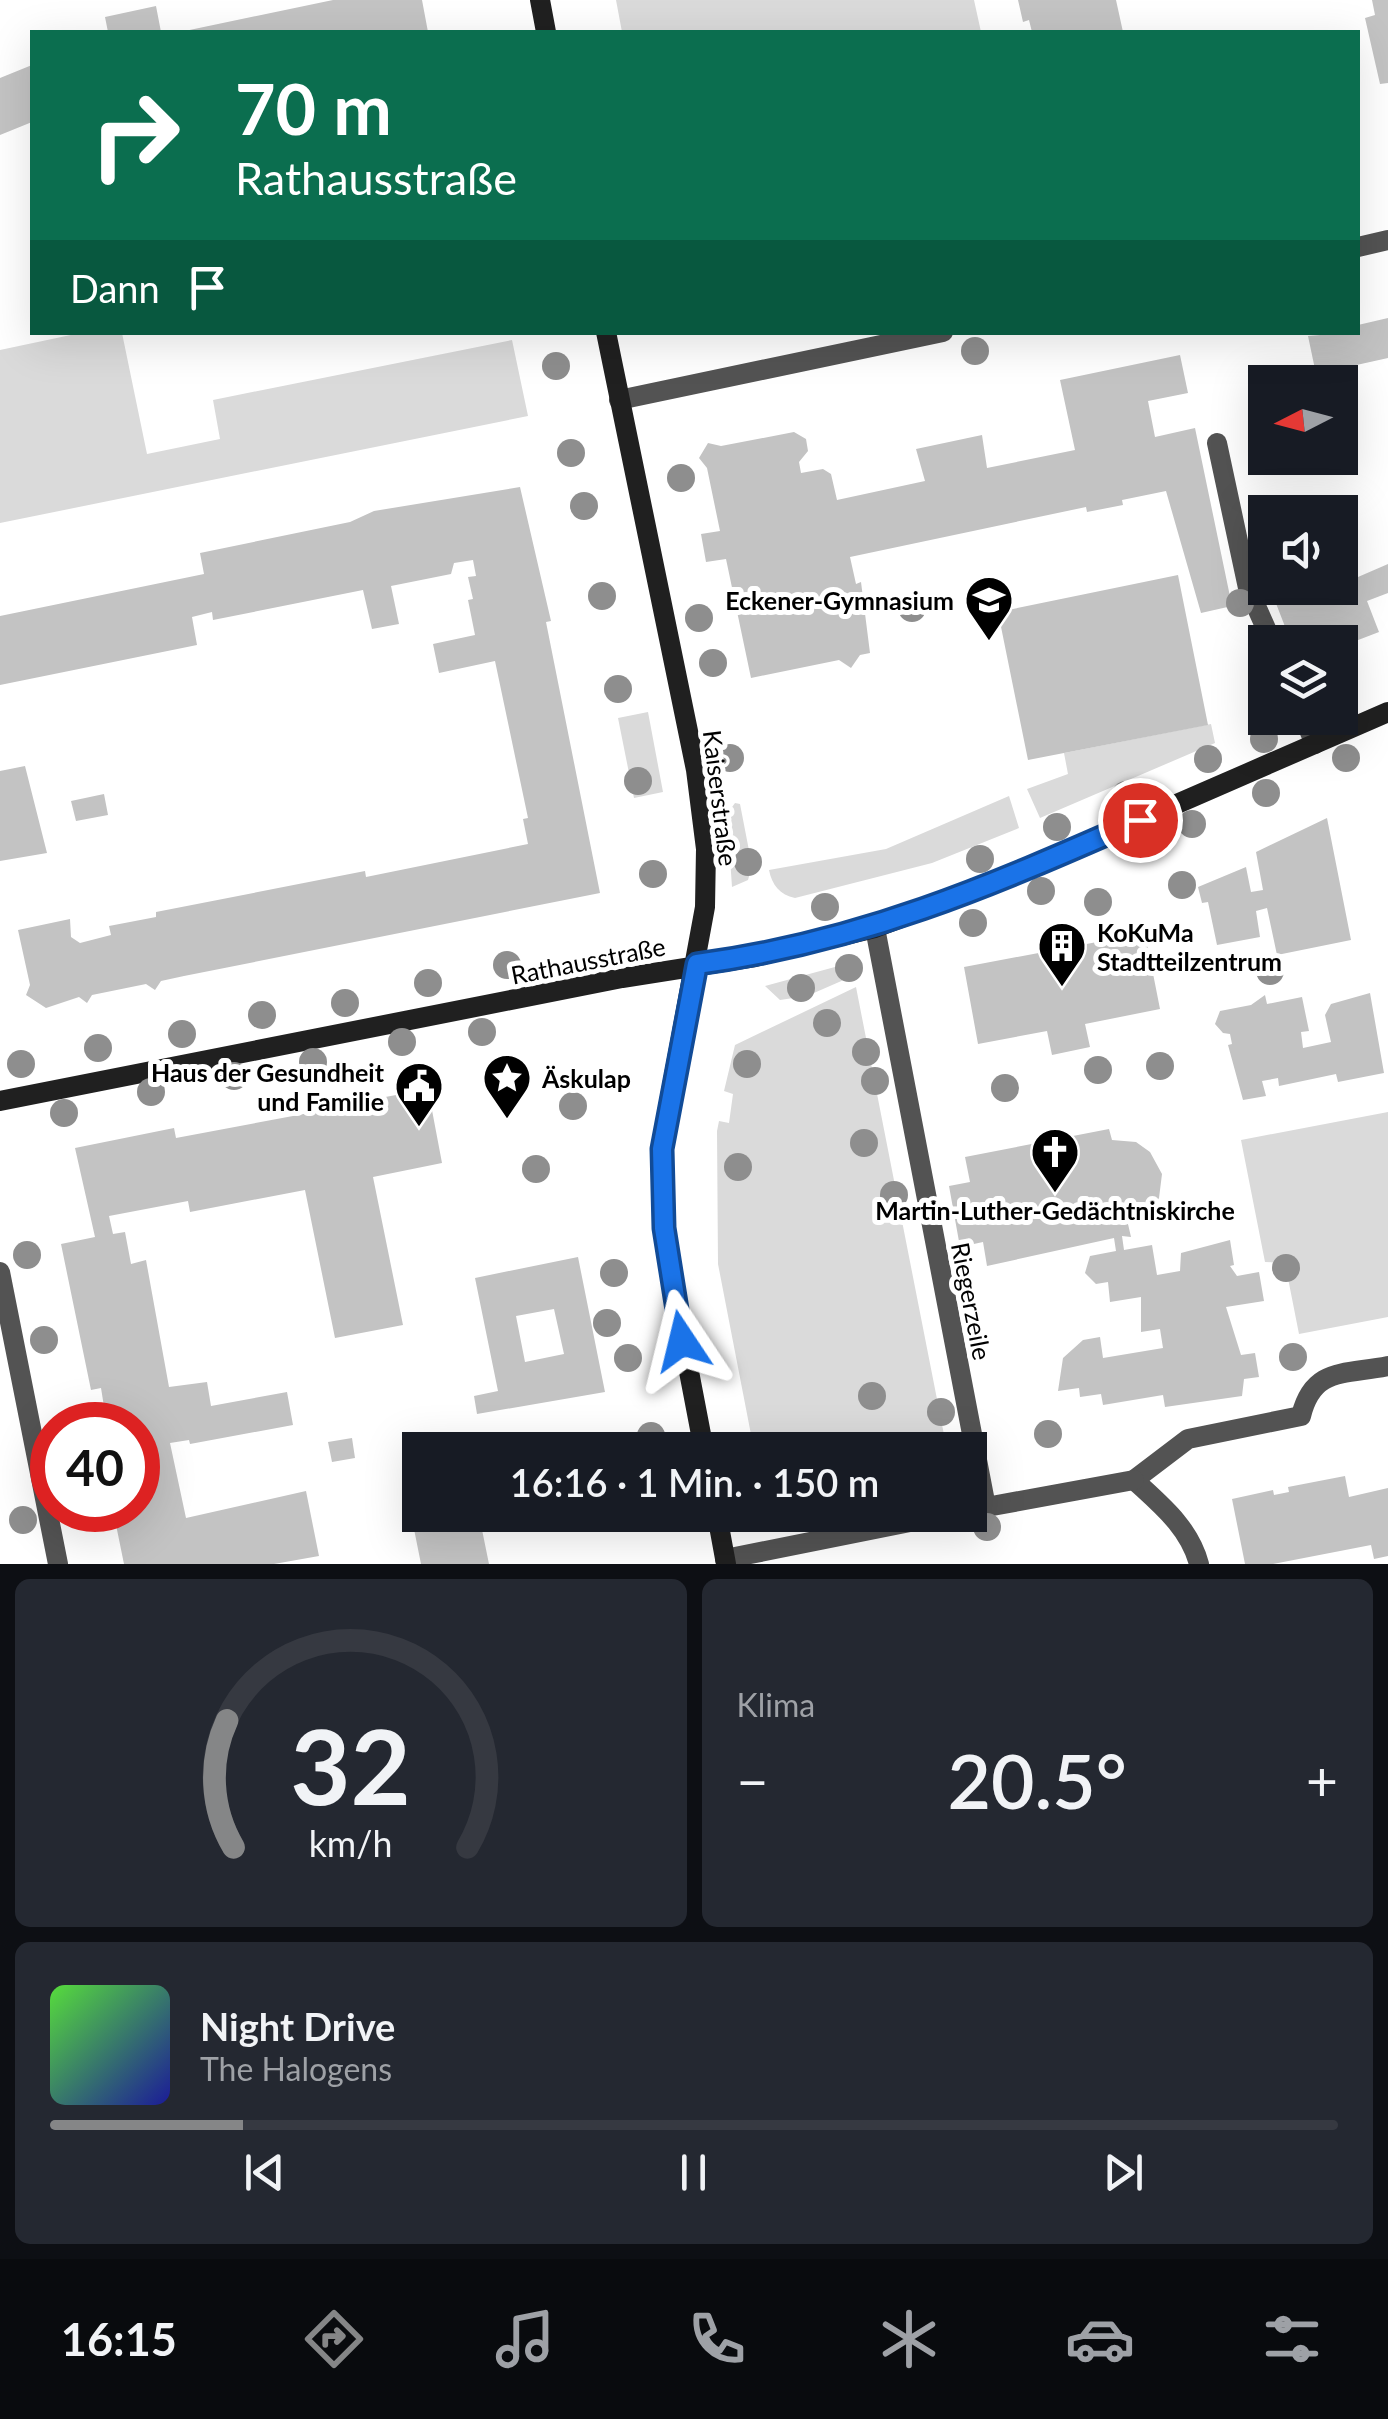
<!DOCTYPE html>
<html lang="de">
<head>
<meta charset="utf-8">
<style>
  :root { --surface:#171b24; --page:#242831; --text:#f1f3f6; --muted:#9ea1a6; --line:#363941; --accent:#858687 }
  body { margin:0; font-family:Lato,sans-serif; background:var(--page); color:var(--text); height:100vh; display:flex; flex-direction:column; font-size:38px; white-space:nowrap }
  * { box-sizing:border-box; margin:0 }
  p { font-size:32px; color:var(--muted) }
  .icon { flex:none; width:55px; height:55px; fill:none; stroke:currentColor; stroke-width:2; stroke-linecap:round; stroke-linejoin:round }
  .map { position:relative; height:1564px; overflow:hidden }
  .panel { display:flex; flex-direction:column; gap:15px; padding:15px; background:#0d0f14; flex:1 }
  .panel>* { flex:none }
  .guide { position:absolute; left:30px; top:30px; width:1330px; height:305px; border-radius:0px; box-shadow:0 10px 40px #0002; background:#0b6e4f; color:#fff; overflow:hidden }
  .needle { width:65px; rotate:264deg }
  .buttons { position:absolute; left:1248px; top:365px; display:grid; gap:20px }
  .buttons a { display:grid; place-items:center; width:110px; height:110px; border-radius:0px; background:var(--surface); box-shadow:0 10px 40px #0002; font-size:50px }
  .speed { position:absolute; left:30px; top:1402px; display:flex; gap:20px; font-size:50px; font-weight:700; text-align:center }
  .speed>* { display:grid; place-content:center; width:130px; height:130px; border-radius:50%; background:var(--surface); box-shadow:0 10px 40px #0002; line-height:1 }
  .speed .limit { border:15px solid #d22; background:#fff; color:#111 }
  .pin { position:absolute; display:grid; place-items:center; width:85px; height:85px; color:#fff; margin:-42px; border:5px solid #fff; border-radius:50%; box-shadow:0 2px 10px #0007 }
  .me { position:absolute; width:110px; margin:-55px; rotate:350deg; stroke-linejoin:round; filter:drop-shadow(0 0 8px #0008) }
  .turn { display:flex; align-items:center; gap:35px; height:210px; padding:0 40px; font-size:45px }
  .turn .icon { width:130px; height:130px; stroke-width:2.5 }
  .turn b { display:block; font-size:70px; line-height:85px }
  .then { display:flex; align-items:center; height:95px; padding:0 40px; background:#0003; gap:20px; font-size:38px }
  .big { font-size:75px; font-weight:600; line-height:1.1 }
  .panel .card { flex:1; display:flex; flex-direction:column; justify-content:center; gap:15px; min-width:0; padding:0 35px; border-radius:15px; background:var(--page) }
  .panel .dial { align-items:center; gap:0 }
  .dial svg { height:260px; overflow:visible; fill:none; stroke:var(--line); stroke-width:7; stroke-linecap:round; text-anchor:middle }
  .dial text { fill:var(--text); stroke:none }
  .song { display:flex; align-items:center; gap:30px }
  .cover { width:120px; height:120px; border-radius:15px; background:linear-gradient(135deg,hsl(110 70% 55%),hsl(240 70% 35%)) }
  .played { height:10px; border-radius:5px; background:linear-gradient(90deg,var(--accent) 15%,var(--line) 15%) }
  .keys { display:flex; justify-content:space-around; direction:ltr }
  .heat { display:flex; justify-content:space-between; align-items:center; font-size:55px; direction:ltr }
  .panel .tiles { flex:1; display:grid; gap:15px; grid-template-columns:1fr 1fr }
  .card:last-child { grid-column:span 2 }
  .trip { position:absolute; left:402px; top:1432px; width:585px; height:100px; border-radius:0px; background:var(--surface); box-shadow:0 10px 40px #0002; font-weight:600; line-height:100px; text-align:center }
  .dock { display:flex; height:160px; justify-content:space-around; align-items:center; background:#090b0e; color:var(--muted) }
  .dock .icon { width:70px; height:70px }
  .dock .current { color:var(--accent) }
  .dock b { font-size:45px; color:var(--text) }
  .map>svg:first-child { display:block }
  .green { fill:#dadada }
  .building { fill:#c3c3c3; fill-rule:evenodd }
  .lines { fill:none; stroke-linecap:round; stroke-linejoin:round }
  .lane { stroke:#535353; stroke-width:20 }
  .street { stroke:#535353; stroke-width:20 }
  .secondary { stroke:#202020; stroke-width:20 }
  .tree { fill:#8e8e8e }
  .route-casing { stroke:#114b97; stroke-width:25 }
  .route { stroke:#1a73e8; stroke-width:18 }
  .labels { text-anchor:middle; dominant-baseline:central; stroke-width:10; stroke-linejoin:round; paint-order:stroke }
  .poi-label { font-size:25px; font-weight:bold; fill:#000; stroke:#fff; text-anchor:end }
  .street-label { font-size:25px; fill:#000; stroke:#fff }
</style>
</head>
<body>
<div class="map">
<svg width="1388" height="1564" viewBox="0 0 1388 1564">
  <rect width="100%" height="100%" fill="#fff"/>
  <path class="green" d="M616,0H974L981,32H622Z
    M85,332L122,333L147,454L220,439L213,400L512,340L528,416L0,523V350Z
    M648,712L663,792L634,798L618,718Z
    M1211,724L1215,743L1040,818L1027,789L1068,774L1064,753Z
    M1009,796L1019,828L932,863L795,898C780,895 772,885 769,870L886,849Z
    M735,803L740,804L752,866L748,880L732,887L727,814Z
    M857,961L862,972L807,996L780,1000L765,986Z
    M856,987L947,1450H754L718,1264L717,1131L719,1121L729,1123L733,1094L724,1091L735,1045Z
    M1388,1112V1317L1299,1334L1285,1263L1265,1262L1241,1140Z"/>
  <path class="building" d="M333,0H422L428,32H180Z
    M1018,0H1116L1123,32H1032L1029,20L1023,22Z
    M1372,0H1388V83L1380,84L1365,18L1375,15Z
    M156,6L161,32H108L105,17Z
    M32,65V122L0,135V78Z
    M1388,318V358L1316,374L1308,336L1358,332V325Z
    M1180,355L1188,393L1148,401L1155,437L1195,428L1232,606L1201,613L1166,491L1122,500L1123,505L1087,512L1086,507L850,557L856,584L861,582L870,653L860,655L851,668L839,660L751,678L726,559L706,562L701,534L720,531L707,468L699,458L708,443L721,446L794,432L806,439L808,451L799,462L801,473L823,469L831,474L837,500L925,481L916,449L982,435L987,468L1075,450L1060,380Z
    M520,487L551,621L546,622L600,893L184,976L161,981L155,990L146,984L92,995L87,1003L79,997L46,1008L26,995L30,985L18,930L70,919L71,937L80,943L111,935L109,926L156,917V912L365,871L366,877L528,844L523,819L528,818L495,661L439,673L433,644L475,635L468,600L473,599L468,577L476,576L473,560L454,563L451,574L391,586L399,624L372,629L363,590L213,620L212,612L192,617L197,645L0,685V616L204,574L200,553L350,522L374,511Z
    M1352,562L1358,577L1388,564V593L1367,601L1379,632L1340,647V642H1291L1270,588H1340V568Z
    M1178,575L1208,725L1028,760L998,612Z
    M25,766L47,853L0,861V771Z
    M104,794L108,815L76,821L71,801Z
    M1327,818L1351,940L1277,955L1267,908L1256,911L1260,937L1217,945L1208,902L1202,903L1198,887L1246,867L1251,892L1263,890L1256,852Z
    M1145,933L1160,1009L1085,1024L1090,1047L1052,1055L1047,1031L978,1044L964,967Z
    M1370,993L1384,1073L1338,1082L1336,1074L1279,1086L1278,1078L1262,1081L1266,1096L1243,1100L1228,1045L1232,1044L1230,1034L1223,1033L1215,1024L1220,1011L1251,1005L1265,995L1267,1004L1302,997L1309,1031L1301,1032L1303,1048L1331,1042L1325,1015L1331,1004Z
    M428,1089L442,1163L373,1177L403,1325L335,1338L305,1190L190,1212L188,1201L109,1216L113,1234L125,1232L131,1264L146,1260L169,1387L207,1382L211,1406L287,1392L293,1425L190,1444L189,1440L170,1443L186,1518L306,1491L319,1556L274,1564H124L113,1510H138V1425H107L101,1388L91,1390L61,1244L95,1237L75,1148L174,1128L176,1138L325,1110L323,1099L347,1094L348,1104Z
    M1109,1129L1112,1140L1136,1142L1150,1152L1162,1174L1159,1198L1150,1212L1128,1224L1131,1237L1122,1236L1124,1250L1152,1245L1157,1275L1180,1271L1181,1253L1230,1240L1234,1265L1230,1266L1237,1276L1259,1272L1264,1301L1226,1307L1241,1355L1255,1353L1259,1377L1244,1379L1242,1396L1165,1407L1163,1395L1103,1405L1101,1394L1080,1397L1079,1388L1058,1391L1063,1358L1083,1340L1100,1337L1103,1358L1163,1348L1160,1329L1141,1332V1297L1110,1302L1108,1282L1096,1284L1085,1273L1090,1256L1116,1251L1114,1238L987,1266L983,1242L960,1247L949,1186L970,1182L965,1157Z
    M578,1257L605,1392L477,1414L474,1396L498,1391L475,1278ZM554,1309L564,1354L525,1362L516,1316Z
    M352,1438L355,1458L332,1462L328,1442Z
    M420,1476V1515H479L489,1564H421L404,1479Z
    M1345,1476L1349,1497L1388,1488V1556L1374,1559L1371,1545L1273,1564H1245L1232,1499L1273,1490L1274,1495L1289,1492L1288,1487Z"/>
  <g class="lines">
    <path class="lane" d="M1217,443L1248,588L1272,642
      M1304,718L1315,744
      M1199,1564C1189,1527 1161,1505 1134,1480L1188,1439L1301,1416C1313,1367 1344,1375 1388,1366"/>
    <path class="street" d="M1358,247L1388,240
      M619,400L943,332
      M875,928L986,1507
      M0,1272L58,1564
      M970,1510L1134,1480
      M725,1559L945,1515"/>
    <path class="secondary" d="M540,0L546,32
      M606,332L696,770L706,849L705,907L667,1113L661,1173L669,1267L704,1450
      M0,1101L622,978L755,957L875,928L1000,881L1388,712
      M717,1515L726,1564"/>
  </g>
  <g class="tree">
    <circle cx="975" cy="351" r="14"/>
    <circle cx="556" cy="366" r="14"/>
    <circle cx="571" cy="453" r="14"/>
    <circle cx="681" cy="478" r="14"/>
    <circle cx="584" cy="506" r="14"/>
    <circle cx="602" cy="596" r="14"/>
    <circle cx="1240" cy="603" r="14"/>
    <circle cx="912" cy="608" r="14"/>
    <circle cx="699" cy="618" r="14"/>
    <circle cx="713" cy="663" r="14"/>
    <circle cx="618" cy="689" r="14"/>
    <circle cx="1264" cy="739" r="14"/>
    <circle cx="730" cy="758" r="14"/>
    <circle cx="1346" cy="758" r="14"/>
    <circle cx="1208" cy="759" r="14"/>
    <circle cx="638" cy="781" r="14"/>
    <circle cx="1266" cy="793" r="14"/>
    <circle cx="1126" cy="795" r="14"/>
    <circle cx="1192" cy="824" r="14"/>
    <circle cx="1057" cy="827" r="14"/>
    <circle cx="980" cy="859" r="14"/>
    <circle cx="748" cy="862" r="14"/>
    <circle cx="653" cy="874" r="14"/>
    <circle cx="1182" cy="885" r="14"/>
    <circle cx="1041" cy="891" r="14"/>
    <circle cx="1098" cy="902" r="14"/>
    <circle cx="825" cy="907" r="14"/>
    <circle cx="973" cy="923" r="14"/>
    <circle cx="507" cy="965" r="14"/>
    <circle cx="849" cy="968" r="14"/>
    <circle cx="1270" cy="971" r="14"/>
    <circle cx="428" cy="983" r="14"/>
    <circle cx="801" cy="988" r="14"/>
    <circle cx="345" cy="1003" r="14"/>
    <circle cx="262" cy="1015" r="14"/>
    <circle cx="827" cy="1023" r="14"/>
    <circle cx="482" cy="1032" r="14"/>
    <circle cx="182" cy="1034" r="14"/>
    <circle cx="402" cy="1042" r="14"/>
    <circle cx="98" cy="1048" r="14"/>
    <circle cx="866" cy="1052" r="14"/>
    <circle cx="313" cy="1062" r="14"/>
    <circle cx="21" cy="1064" r="14"/>
    <circle cx="747" cy="1064" r="14"/>
    <circle cx="1160" cy="1066" r="14"/>
    <circle cx="1098" cy="1070" r="14"/>
    <circle cx="234" cy="1076" r="14"/>
    <circle cx="875" cy="1081" r="14"/>
    <circle cx="1005" cy="1088" r="14"/>
    <circle cx="151" cy="1092" r="14"/>
    <circle cx="573" cy="1106" r="14"/>
    <circle cx="64" cy="1113" r="14"/>
    <circle cx="864" cy="1143" r="14"/>
    <circle cx="738" cy="1167" r="14"/>
    <circle cx="536" cy="1169" r="14"/>
    <circle cx="894" cy="1195" r="14"/>
    <circle cx="27" cy="1255" r="14"/>
    <circle cx="1286" cy="1268" r="14"/>
    <circle cx="614" cy="1273" r="14"/>
    <circle cx="607" cy="1323" r="14"/>
    <circle cx="44" cy="1340" r="14"/>
    <circle cx="1293" cy="1357" r="14"/>
    <circle cx="628" cy="1358" r="14"/>
    <circle cx="872" cy="1396" r="14"/>
    <circle cx="941" cy="1412" r="14"/>
    <circle cx="1048" cy="1434" r="14"/>
    <circle cx="651" cy="1436" r="14"/>
    <circle cx="23" cy="1520" r="14"/>
    <circle cx="987" cy="1527" r="14"/>
  </g>
  <g class="lines">
    <g class="route-casing">
      <path id="route" d="M682,1341L664,1228L662,1149L697,964C861,942 990,886 1140,820"/>
    </g>
    <use href="#route" class="route"/>
  </g>
  <defs>
    <g id="school-pin" transform="scale(2.5)"><path d="M0 17L-7.5 6A9.5 9.5 0 1 1 7.5 6Z" fill="#000" stroke="#fff"/><path d="M0-5L7-2L0 1L-7-2ZM-4 1L0 2.5L4 1V4Q0 6-4 4Z" fill="#fff"/></g>
    <g id="building-pin" transform="scale(2.5)"><path d="M0 17L-7.5 6A9.5 9.5 0 1 1 7.5 6Z" fill="#000" stroke="#fff"/><path d="M-4-6H4V6H1V3H-1V6H-4ZM-2.5-4.3h1.7v1.8h-1.7ZM.8-4.3h1.7v1.8H.8ZM-2.5-1h1.7V.8h-1.7ZM.8-1h1.7V.8H.8Z" fill="#fff"/></g>
    <g id="sight-pin" transform="scale(2.5)"><path d="M0 17L-7.5 6A9.5 9.5 0 1 1 7.5 6Z" fill="#000" stroke="#fff"/><path d="M0-6L1.8-2.2L6-1.7L2.9 1.2L3.7 5.4L0 3.3L-3.7 5.4L-2.9 1.2L-6-1.7L-1.8-2.2Z" fill="#fff"/></g>
    <g id="civic-pin" transform="scale(2.5)"><path d="M0 17L-7.5 6A9.5 9.5 0 1 1 7.5 6Z" fill="#000" stroke="#fff"/><path d="M-.6-6.5H3V-4.5H.6V-3L4-1V1h2V6H-6V1h2V-1L-.6-3ZM-1.2 2.5V6h2.4V2.5Z" fill="#fff"/></g>
    <g id="church-pin" transform="scale(2.5)"><path d="M0 17L-7.5 6A9.5 9.5 0 1 1 7.5 6Z" fill="#000" stroke="#fff"/><path d="M-1.2-6h2.4v3.5h3.3v2.4h-3.3V6h-2.4V-.1h-3.3v-2.4h3.3Z" fill="#fff"/></g>
  </defs>
  <g fill-rule="evenodd">
    <use href="#school-pin" x="989" y="600"/>
    <use href="#building-pin" x="1062" y="946"/>
    <use href="#sight-pin" x="507" y="1078"/>
    <use href="#civic-pin" x="419" y="1086"/>
    <use href="#church-pin" x="1055" y="1152"/>
  </g>
  <g class="labels">
    <g class="poi-label">
      <text x="954" y="600">Eckener-Gymnasium</text>
      <text x="1097" y="932" text-anchor="start">KoKuMa<tspan x="1097" dy="29">Stadtteilzentrum</tspan></text>
      <text x="384" y="1072">Haus der Gesundheit<tspan x="384" dy="29">und Familie</tspan></text>
      <text x="542" y="1078" text-anchor="start">Äskulap</text>
      <text x="1055" y="1210" text-anchor="middle">Martin-Luther-Gedächtniskirche</text>
    </g>
    <g class="street-label">
      <text transform="translate(721 798) rotate(83)">Kaiserstraße</text>
      <text transform="translate(588 960) rotate(-11)">Rathausstraße</text>
      <text transform="translate(972 1301) rotate(79)">Riegerzeile</text>
    </g>
  </g>
</svg>
<div class="buttons">
<a><svg class="needle" viewBox="-14 -14 28 28"><path d="M0-13l5 13h-10z" fill="#e53935"/><path d="M0 13l5-13h-10z" fill="#9ea1a6"/></svg></a>
<a><svg class="icon" aria-label="sound" viewBox="0 0 24 24"><path d="M4 9h4l5-4v14l-5-4H4zM17 9q2 3 0 6"/></svg></a>
<a><svg class="icon" aria-label="layers" viewBox="0 0 24 24"><path d="M12 4l9 5-9 5-9-5zM3 14l9 5 9-5"/></svg></a>
</div>
<div class="speed"><div class="limit">40</div></div>
<div class="pin" style="left:1140px;top:820px;background:#d93025"><svg class="icon" aria-label="arrive" viewBox="0 0 24 24"><path d="M6 21V4h12l-3 4 3 4H6"/></svg></div>
<svg class="me" style="left:682px;top:1341px" viewBox="-20 -20 40 40"><path d="M0-17L14 15 0 8-14 15z" fill="#1a73e8" stroke="#fff" stroke-width="4"/></svg>
<div class="trip">16:16 · 1 Min. · 150 m</div>
<div class="guide">
<div class="turn"><svg class="icon" aria-label="right" viewBox="0 0 24 24"><path d="M7 20v-9h11M14 6l5 5-5 5"/></svg><div><b>70 m</b>Rathausstraße</div></div>
<div class="then">Dann<svg class="icon" aria-label="arrive" viewBox="0 0 24 24"><path d="M6 21V4h12l-3 4 3 4H6"/></svg></div>
</div>
</div>
<section class="panel">
<div class="tiles">
<div class="card dial"><svg viewBox="0 0 100 80">
<path d="M14 69A42 42 0 1 1 86 69"/>
<path d="M14 69A42 42 0 0 1 12 30" stroke="#858687"/>
<text x="50" y="56" font-size="32" font-weight="700">32</text>
<text x="50" y="72" font-size="11">km/h</text>
</svg></div>
<div class="card"><p>Klima</p>
<div class="heat"><a>−</a><b class="big">20.5°</b><a>+</a></div>
</div>
<div class="card">
<div class="song"><i class="cover"></i><div><b>Night Drive</b><p>The Halogens</p></div></div>
<div class="played"></div>
<div class="keys"><svg class="icon" aria-label="previous" viewBox="0 0 24 24"><path d="M18 5L8 12l10 7zM5 5v14"/></svg><svg class="icon" aria-label="pause" viewBox="0 0 24 24"><path d="M8 5v14M16 5v14"/></svg><svg class="icon" aria-label="next" viewBox="0 0 24 24"><path d="M6 5l10 7-10 7zM19 5v14"/></svg></div>
</div>
</div>
</section>
<nav class="dock">
<b>16:15</b>
<svg class="icon current" aria-label="directions" viewBox="0 0 24 24"><path d="M12 3l9 9-9 9-9-9zM9 14v-3h6M13 9l2 2-2 2"/></svg>
<svg class="icon" aria-label="music" viewBox="0 0 24 24"><path d="M9 18V5l10-2v13"/><circle cx="6" cy="18" r="3"/><circle cx="16" cy="16" r="3"/></svg>
<svg class="icon" aria-label="phone" viewBox="0 0 24 24"><path d="M5 4h4l2 5-3 2q2 4 5 5l2-3 5 2v4C11 20 4 13 5 4z"/></svg>
<svg class="icon" aria-label="climate" viewBox="0 0 24 24"><path d="M12 3v18M4 7l16 10M4 17L20 7"/></svg>
<svg class="icon" aria-label="car" viewBox="0 0 24 24"><path d="M5 17H2v-5l4-1 3-4h7l3 4 3 1v5h-3M9 17h6M6 11h13"/><circle cx="7" cy="17" r="2"/><circle cx="17" cy="17" r="2"/></svg>
<svg class="icon" aria-label="filters" viewBox="0 0 24 24"><path d="M4 7h16M4 17h16"/><circle cx="9" cy="7" r="2"/><circle cx="15" cy="17" r="2"/></svg>
</nav>
</body>
</html>
